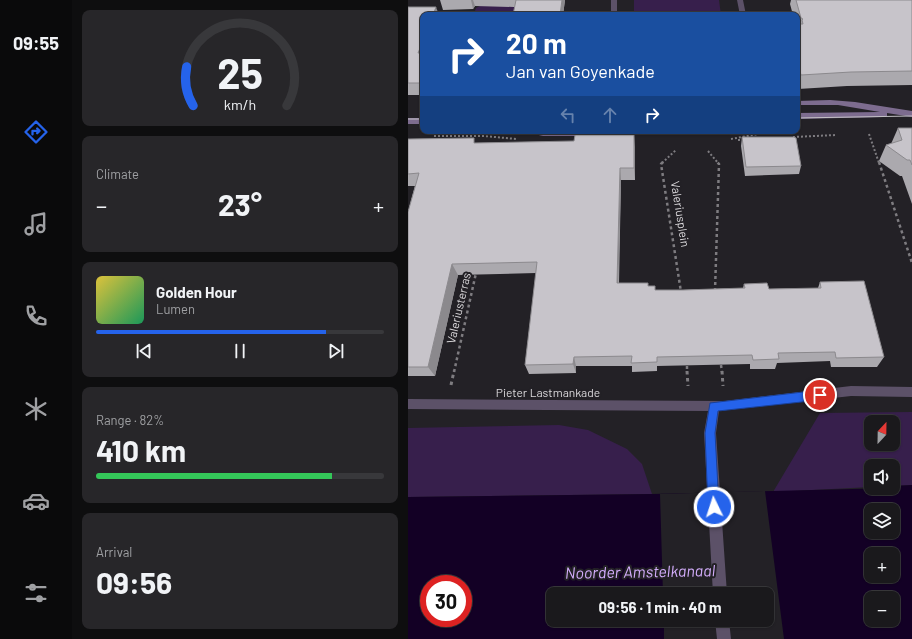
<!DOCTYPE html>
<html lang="en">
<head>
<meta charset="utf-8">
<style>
  :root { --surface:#1a191c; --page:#272629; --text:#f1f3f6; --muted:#9fa0a3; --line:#38383b; --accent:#2563eb }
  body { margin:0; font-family:Barlow,sans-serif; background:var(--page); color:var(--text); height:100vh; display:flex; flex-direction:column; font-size:15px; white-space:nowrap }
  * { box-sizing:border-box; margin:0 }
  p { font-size:13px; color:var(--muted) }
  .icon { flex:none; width:22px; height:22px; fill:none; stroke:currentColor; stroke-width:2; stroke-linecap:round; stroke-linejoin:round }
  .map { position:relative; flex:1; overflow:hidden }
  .sheet { display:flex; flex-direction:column; gap:10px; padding:10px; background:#0e0e0f; width:336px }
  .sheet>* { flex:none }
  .hud { position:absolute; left:12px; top:12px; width:380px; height:122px; border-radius:8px; box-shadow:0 1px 3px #0004,0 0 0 1px var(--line); background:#1a4fa0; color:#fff; overflow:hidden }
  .needle { width:26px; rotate:22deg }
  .fabs { position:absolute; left:456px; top:415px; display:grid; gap:8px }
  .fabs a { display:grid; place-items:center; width:36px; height:36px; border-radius:8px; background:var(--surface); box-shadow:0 1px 3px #0004,0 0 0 1px var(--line); font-size:20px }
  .speed { position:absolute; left:12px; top:575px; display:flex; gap:8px; font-size:20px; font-weight:700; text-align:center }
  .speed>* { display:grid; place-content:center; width:52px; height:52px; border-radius:50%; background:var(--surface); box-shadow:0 1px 3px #0004,0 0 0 1px var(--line); line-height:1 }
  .speed .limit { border:6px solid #d22; background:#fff; color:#111 }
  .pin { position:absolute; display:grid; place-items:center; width:34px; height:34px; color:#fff; margin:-17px; border:2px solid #fff; border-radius:50%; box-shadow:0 1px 4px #0007 }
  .me { position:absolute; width:44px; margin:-22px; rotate:356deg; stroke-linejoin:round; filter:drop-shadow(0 0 3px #0008) }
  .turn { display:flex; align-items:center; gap:14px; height:84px; padding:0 20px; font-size:18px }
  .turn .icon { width:52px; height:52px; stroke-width:2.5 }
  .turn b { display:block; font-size:28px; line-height:34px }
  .lanes { display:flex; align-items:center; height:38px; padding:0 20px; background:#0003; justify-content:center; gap:20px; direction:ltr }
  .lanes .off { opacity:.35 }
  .big { font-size:30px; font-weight:700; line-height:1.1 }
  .sheet .tile { flex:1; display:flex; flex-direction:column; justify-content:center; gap:6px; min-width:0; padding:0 14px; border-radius:8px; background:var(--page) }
  .sheet .dial { align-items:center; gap:0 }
  .dial svg { height:104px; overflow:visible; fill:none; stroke:var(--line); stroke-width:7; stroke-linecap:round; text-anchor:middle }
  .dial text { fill:var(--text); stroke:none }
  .song { display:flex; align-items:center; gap:12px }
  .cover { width:48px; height:48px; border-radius:6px; background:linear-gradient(135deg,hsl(50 70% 55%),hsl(150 70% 35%)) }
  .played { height:4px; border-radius:2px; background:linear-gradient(90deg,var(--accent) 80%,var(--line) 80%) }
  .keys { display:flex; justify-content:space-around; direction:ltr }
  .heat { display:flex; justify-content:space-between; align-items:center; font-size:22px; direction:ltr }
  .charge { height:6px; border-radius:3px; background:linear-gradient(90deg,#34c759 82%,var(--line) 0) }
  .trip { position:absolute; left:138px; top:587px; width:228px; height:40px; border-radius:8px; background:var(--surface); box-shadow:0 1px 3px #0004,0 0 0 1px var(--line); font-weight:700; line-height:40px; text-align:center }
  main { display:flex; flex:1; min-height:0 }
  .menu { display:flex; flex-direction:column; width:72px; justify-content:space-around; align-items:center; background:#0a0a0b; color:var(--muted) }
  .menu .icon { width:28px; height:28px }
  .menu .on { color:var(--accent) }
  .menu b { font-size:18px; color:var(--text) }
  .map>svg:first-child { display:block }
  .green { fill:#371f4c; fill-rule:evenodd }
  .water { fill:#130025; fill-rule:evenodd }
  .pier { fill:#232126 }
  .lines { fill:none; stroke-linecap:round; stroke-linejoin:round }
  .path-far2 { stroke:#7e7c80; stroke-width:2; stroke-dasharray:2 2; stroke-linecap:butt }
  .path-far1 { stroke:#7e7c80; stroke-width:2.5; stroke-dasharray:3 3; stroke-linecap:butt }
  .path { stroke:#7e7c80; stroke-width:3; stroke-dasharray:3.5 3.5; stroke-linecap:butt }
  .street { fill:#5c5168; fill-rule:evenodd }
  .secondary { fill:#7d6c8f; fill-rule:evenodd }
  .tram { stroke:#c3c1c5; stroke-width:1 }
  .wall { fill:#aba9ae }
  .shaded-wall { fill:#8b898d }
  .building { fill:#c7c4ca; stroke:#8b898d }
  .route { fill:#2563eb; stroke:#184099 }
  .labels { text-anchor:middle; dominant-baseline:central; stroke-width:4; stroke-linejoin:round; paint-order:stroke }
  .street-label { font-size:12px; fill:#dbd9dc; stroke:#232126 }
  .near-water-label { font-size:16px; font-style:italic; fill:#d3adfb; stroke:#232126 }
</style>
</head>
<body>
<main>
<nav class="menu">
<b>09:55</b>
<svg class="icon on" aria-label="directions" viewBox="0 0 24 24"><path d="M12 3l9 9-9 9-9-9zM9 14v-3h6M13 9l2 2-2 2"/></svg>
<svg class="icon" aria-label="music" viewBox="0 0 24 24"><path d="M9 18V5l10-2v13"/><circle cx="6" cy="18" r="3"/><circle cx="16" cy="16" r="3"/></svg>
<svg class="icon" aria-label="phone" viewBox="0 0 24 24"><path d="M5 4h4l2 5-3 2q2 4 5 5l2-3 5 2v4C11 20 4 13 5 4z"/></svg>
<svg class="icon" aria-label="climate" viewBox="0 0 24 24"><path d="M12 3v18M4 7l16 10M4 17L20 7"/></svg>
<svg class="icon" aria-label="car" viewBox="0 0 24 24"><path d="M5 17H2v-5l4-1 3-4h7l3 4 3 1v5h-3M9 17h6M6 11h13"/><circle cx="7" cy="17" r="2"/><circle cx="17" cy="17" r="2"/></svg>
<svg class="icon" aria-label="filters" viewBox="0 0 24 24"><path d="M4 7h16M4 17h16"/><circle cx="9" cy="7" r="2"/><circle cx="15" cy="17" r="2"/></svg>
</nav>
<section class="sheet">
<div class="tile dial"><svg viewBox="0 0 100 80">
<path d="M14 69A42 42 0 1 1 86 69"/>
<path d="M14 69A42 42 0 0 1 9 39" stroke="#2563eb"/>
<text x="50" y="56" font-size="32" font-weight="700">25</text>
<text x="50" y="72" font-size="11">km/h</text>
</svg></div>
<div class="tile"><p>Climate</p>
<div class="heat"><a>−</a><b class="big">23°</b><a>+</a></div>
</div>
<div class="tile">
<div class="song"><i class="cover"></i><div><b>Golden Hour</b><p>Lumen</p></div></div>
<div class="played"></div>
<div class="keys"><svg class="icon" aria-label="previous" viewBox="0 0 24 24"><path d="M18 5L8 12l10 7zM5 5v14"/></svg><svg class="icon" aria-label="pause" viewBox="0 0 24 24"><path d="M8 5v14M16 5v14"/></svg><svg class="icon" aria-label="next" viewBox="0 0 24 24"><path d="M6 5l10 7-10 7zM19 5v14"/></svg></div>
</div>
<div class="tile"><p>Range · 82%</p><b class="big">410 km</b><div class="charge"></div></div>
<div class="tile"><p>Arrival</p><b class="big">09:56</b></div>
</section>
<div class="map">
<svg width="504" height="639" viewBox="0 0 504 639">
  <rect width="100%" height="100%" fill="#232126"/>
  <path class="green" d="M74,0H111L108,15H53L54,11H67L68,8L72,6Z
    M226,0H311L313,15H226Z
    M504,412V485L485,486V466H463V487L365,492L412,413ZM463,422H485V444H463Z
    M151,425L180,430L219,449L234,464L244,494L0,497V428Z"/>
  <path class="water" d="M504,485V639H0V497L244,494L485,488V486ZM463,510H485V532H463ZM463,554H485V576H463ZM21,584H55V618H21ZM145,594H359V620H145ZM463,598H485V620H463Z"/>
  <path class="pier" d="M357,491L376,639H256V620H359V594H255L252,494Z"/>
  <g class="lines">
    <path class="path-far2" d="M461,134L471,163
      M26,136H76L108,139
      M385,137L428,135
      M323,139L361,132L380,131
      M330,140H336
      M300,151L310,163
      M254,163L268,150"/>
    <path class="path-far1" d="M255,162L253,164L273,292
      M471,162L504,263
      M307,291L311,164L309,162
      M313,365L314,372
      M279,366V372
      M46,372L68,273"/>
    <path class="path" d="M279,371L280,386
      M314,371L315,386
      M43,385L46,371"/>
    <path class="street" d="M203,0H209V15H203Z
      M329,0H335L338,15H332Z
      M443,386L504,387V397L443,396L311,411L308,433L319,594H305L296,433L300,411L0,409V399L317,401Z
      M307,620H321L323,639H309Z"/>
    <path class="secondary" d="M422,100L447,102L504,111V117L479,113V116L476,117L389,119V113L472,112L430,105H389V101Z
      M0,118H15V124H0Z
      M121,131H311L310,133L299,135L256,134L190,136H135L122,133Z"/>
    <path class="tram" d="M389,118L504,116
      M0,119H15"/>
  </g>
  <path class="wall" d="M32,0H157L155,15L106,7L67,6L65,9L35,10Z
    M383,0H504V85L439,86L390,89L389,86V15H385L382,4Z
    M0,7L15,15V95H0Z
    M490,128H504V204L494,176H492L471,161L478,145L483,144Z
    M334,137L393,166L391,174L337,176L333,146Z
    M0,139L68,143L227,147V180H213L211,283L240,286L247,290H275L335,288L336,284L361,289L410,288L412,282L476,357L469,367H423L422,361L369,363L367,369H342V364L249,366V371L224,372V366H168V373L121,374L117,365L128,273L50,275L27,376H0V212L7,186H0Z"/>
  <path class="shaded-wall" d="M63,0H65L67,6L65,9Z
    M154,0H157L155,15H152Z
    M28,7L31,15H25Z
    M15,41V65L10,53Z
    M226,135L227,147V180L226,168Z
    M212,168L213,180L210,294L209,283Z
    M44,264L50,275L27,376L20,367Z
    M166,357L168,366V373L165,364Z"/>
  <path class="building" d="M108,0H154L152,15H105Z
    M388,0H504V71L443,72L393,75L389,60V24H395L394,20L395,19L393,18Z
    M0,7H28L25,15H15V41L10,53H15V83H0Z
    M490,128H504V165L502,160H499L478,145L494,140Z
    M167,135H226V168H212L209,283H240V286H247V290H275L337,288L336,284L359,283L361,289L413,288L412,282L456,281L476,357L428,358L427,352L370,353L371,359L345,360L344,355L249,357V362L223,363L224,356L166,357L165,364L117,365L129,262L44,264L20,367H0V212L11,173L0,174V139L66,138V143L166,141Z
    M334,137H386L388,138L393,166L338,167Z"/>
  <path class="route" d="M412,390L415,392L417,395L415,398L412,400L310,411L307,433L311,507L310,511L306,513L302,511L300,507L297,433L302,403Z"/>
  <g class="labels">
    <g class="street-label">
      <text transform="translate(273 214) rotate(81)">Valeriusplein</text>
      <text transform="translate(50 308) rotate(-77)">Valeriusterras</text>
      <text x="140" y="392">Pieter Lastmankade</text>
    </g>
    <g class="near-water-label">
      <text transform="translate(232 571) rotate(-1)">Noorder Amstelkanaal</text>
    </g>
  </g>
</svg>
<div class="fabs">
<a><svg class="needle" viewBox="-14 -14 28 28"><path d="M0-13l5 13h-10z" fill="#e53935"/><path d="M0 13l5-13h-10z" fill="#9fa0a3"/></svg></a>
<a><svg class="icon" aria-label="sound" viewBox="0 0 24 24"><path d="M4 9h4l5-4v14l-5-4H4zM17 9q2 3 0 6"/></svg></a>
<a><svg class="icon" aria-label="layers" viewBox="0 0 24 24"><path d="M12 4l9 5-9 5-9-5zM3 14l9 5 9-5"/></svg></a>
<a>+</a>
<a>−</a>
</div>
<div class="speed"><div class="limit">30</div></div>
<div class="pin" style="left:412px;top:395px;background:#d93025"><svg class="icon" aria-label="arrive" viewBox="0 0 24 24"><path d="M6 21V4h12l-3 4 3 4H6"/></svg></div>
<svg class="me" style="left:306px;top:507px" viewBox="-20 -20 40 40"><circle r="17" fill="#2563eb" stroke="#fff" stroke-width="3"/><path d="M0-11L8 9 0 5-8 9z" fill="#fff"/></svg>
<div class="trip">09:56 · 1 min · 40 m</div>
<div class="hud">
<div class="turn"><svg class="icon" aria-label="right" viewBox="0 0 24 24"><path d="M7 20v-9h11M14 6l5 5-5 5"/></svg><div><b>20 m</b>Jan van Goyenkade</div></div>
<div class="lanes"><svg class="icon off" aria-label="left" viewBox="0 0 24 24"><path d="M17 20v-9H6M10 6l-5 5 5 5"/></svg><svg class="icon off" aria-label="ahead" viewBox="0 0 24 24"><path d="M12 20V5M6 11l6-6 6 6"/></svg><svg class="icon" aria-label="right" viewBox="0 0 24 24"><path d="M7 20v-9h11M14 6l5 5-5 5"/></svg></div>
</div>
</div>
</main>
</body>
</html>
